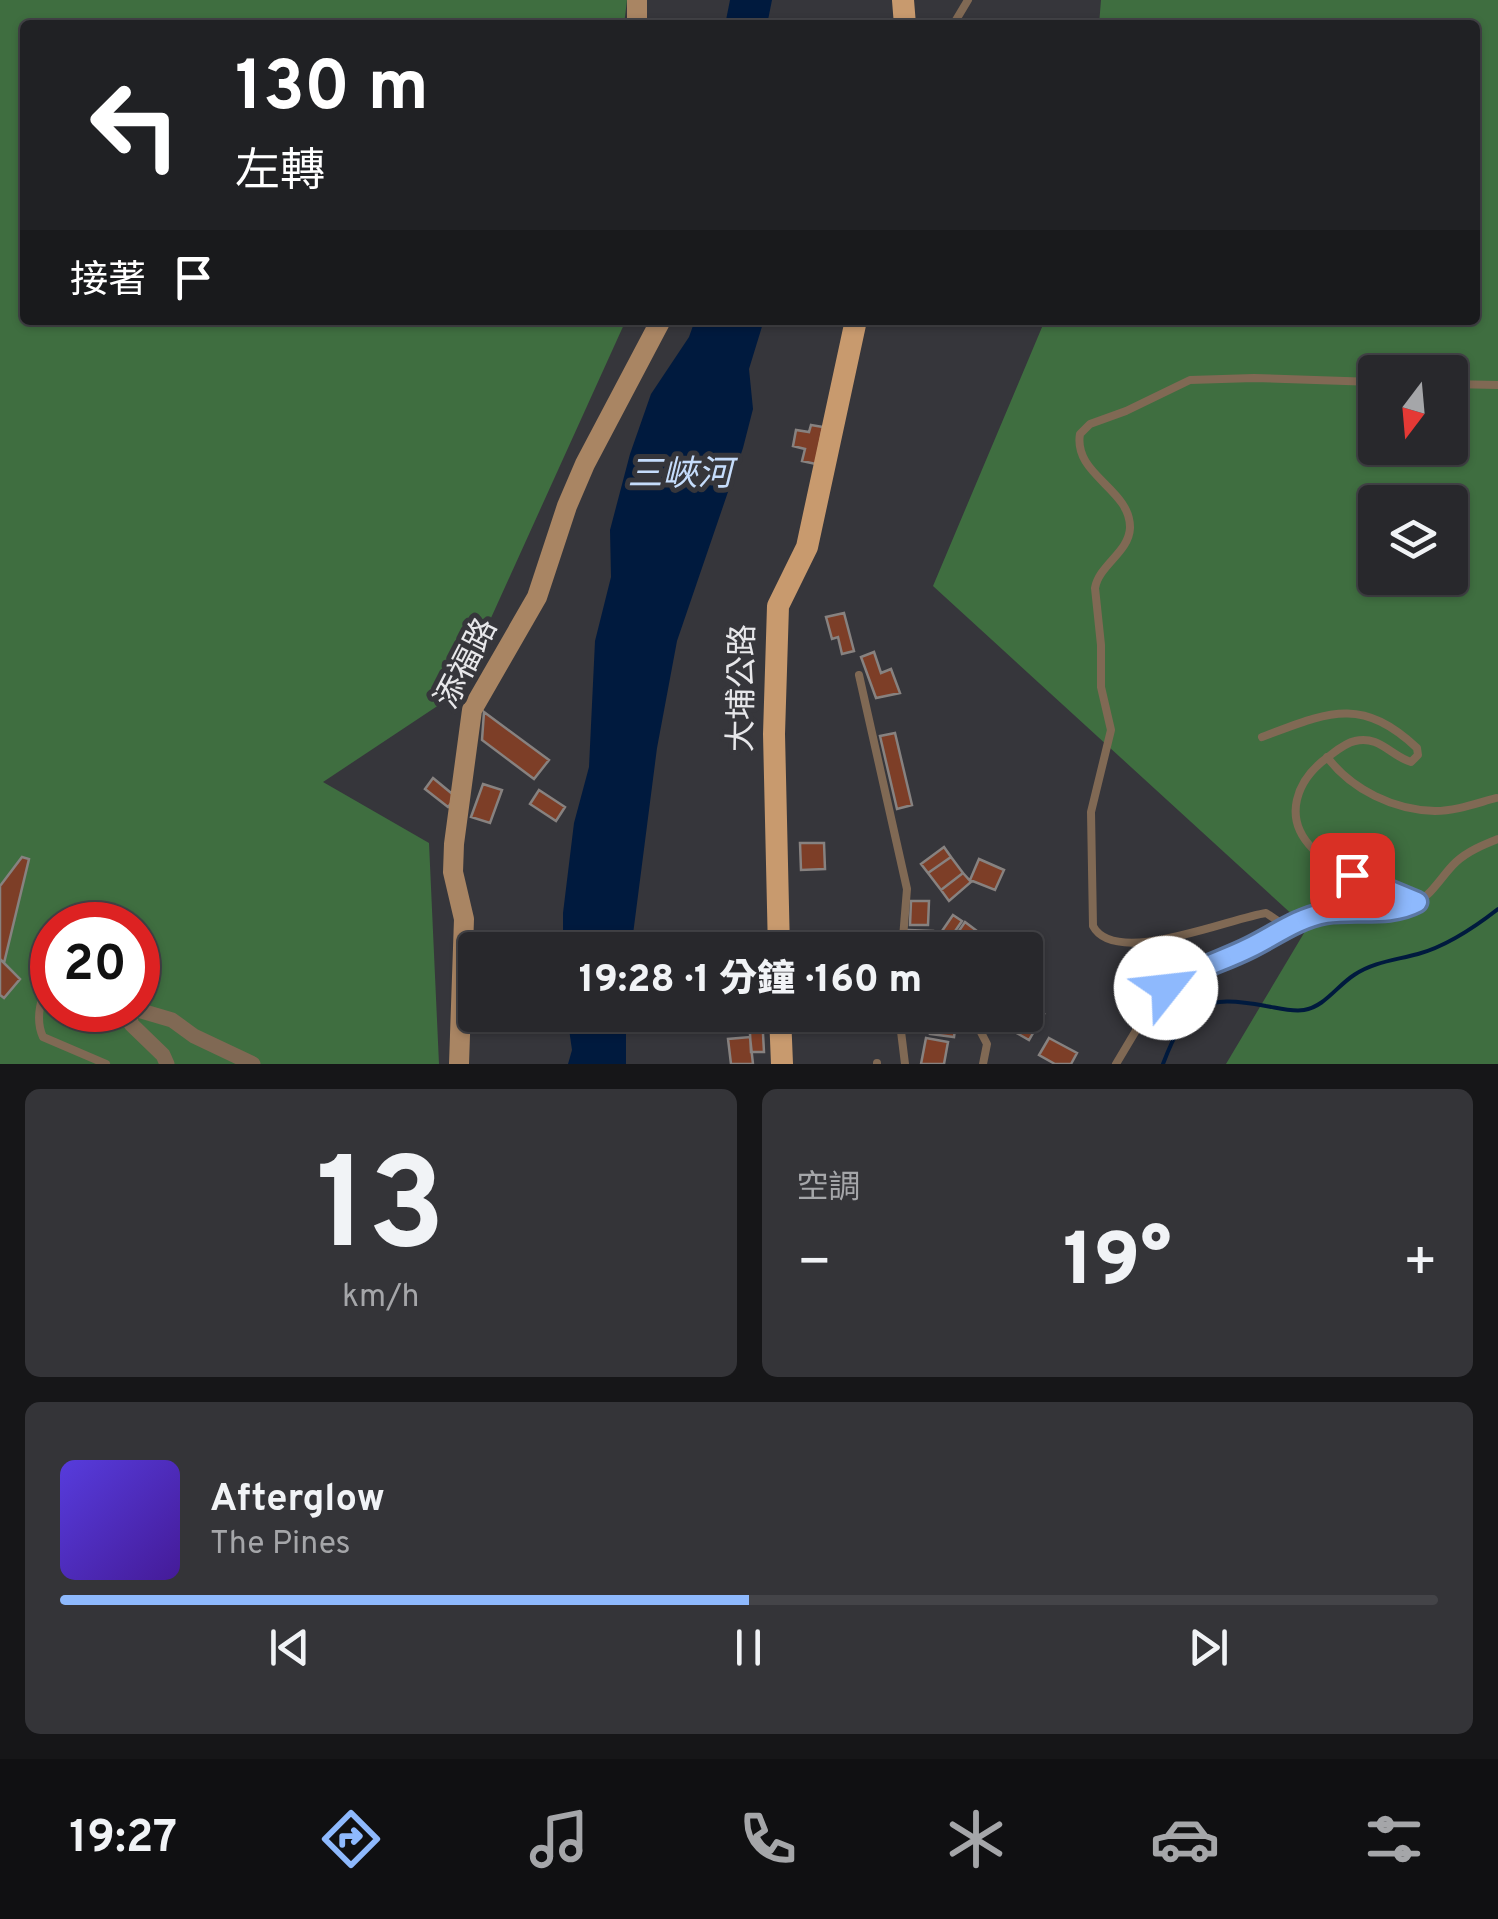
<!DOCTYPE html>
<html lang="zh-TW">
<head>
<meta charset="utf-8">
<style>
  :root { --surface:#28282c; --page:#343438; --text:#f1f3f6; --muted:#a5a6a9; --line:#444448; --accent:#8eb9fd }
  body { margin:0; font-family:Overpass,"Noto Sans TC",sans-serif; background:var(--page); color:var(--text); height:100vh; display:flex; flex-direction:column; font-size:38px; white-space:nowrap }
  * { box-sizing:border-box; margin:0 }
  p { font-size:32px; color:var(--muted) }
  .icon { flex:none; width:55px; height:55px; fill:none; stroke:currentColor; stroke-width:2; stroke-linecap:round; stroke-linejoin:round }
  .map { position:relative; height:1064px; overflow:hidden }
  .side { display:flex; flex-direction:column; gap:25px; padding:25px; background:#161618; flex:1 }
  .side>* { flex:none }
  .hud { position:absolute; left:20px; top:20px; width:1460px; height:305px; border-radius:10px; box-shadow:0 2px 8px #0004,0 0 0 2px var(--line); background:#202124; color:#fff; overflow:hidden }
  .needle { width:65px; rotate:196deg }
  .controls { position:absolute; left:1358px; top:355px; display:grid; gap:20px }
  .controls a { display:grid; place-items:center; width:110px; height:110px; border-radius:10px; background:var(--surface); box-shadow:0 2px 8px #0004,0 0 0 2px var(--line); font-size:50px }
  .speed { position:absolute; left:30px; top:902px; display:flex; gap:20px; font-size:50px; font-weight:700; text-align:center }
  .speed>* { display:grid; place-content:center; width:130px; height:130px; border-radius:50%; background:var(--surface); box-shadow:0 2px 8px #0004,0 0 0 2px var(--line); line-height:1 }
  .speed .limit { border:15px solid #d22; background:#fff; color:#111 }
  .pin { position:absolute; display:grid; place-items:center; width:85px; height:85px; color:#fff; margin:-42px; border-radius:20px; box-shadow:0 5px 15px #0006 }
  .me { position:absolute; width:110px; margin:-55px; rotate:61deg; stroke-linejoin:round; filter:drop-shadow(0 0 8px #0008) }
  .turn { display:flex; align-items:center; gap:35px; height:210px; padding:0 50px; font-size:45px }
  .turn .icon { width:130px; height:130px; stroke-width:2.5 }
  .turn b { display:block; font-size:70px; line-height:85px }
  .then { display:flex; align-items:center; height:95px; padding:0 50px; background:#0003; gap:20px; font-size:38px }
  .big { font-size:75px; font-weight:800; line-height:1.1 }
  .side .card { flex:1; display:flex; flex-direction:column; justify-content:center; gap:15px; min-width:0; padding:0 35px; border-radius:15px; background:var(--page) }
  .side .dial { align-items:center; gap:0 }
  .dial b { font-size:130px; line-height:1 }
  .song { display:flex; align-items:center; gap:30px }
  .cover { width:120px; height:120px; border-radius:15px; background:linear-gradient(135deg,hsl(250 70% 55%),hsl(260 70% 35%)) }
  .played { height:10px; border-radius:5px; background:linear-gradient(90deg,var(--accent) 50%,var(--line) 50%) }
  .keys { display:flex; justify-content:space-around; direction:ltr }
  .heat { display:flex; justify-content:space-between; align-items:center; font-size:55px; direction:ltr }
  .side .tiles { flex:1; display:grid; gap:25px; grid-template-columns:1fr 1fr }
  .card:last-child { grid-column:span 2 }
  .trip { position:absolute; left:458px; top:932px; width:585px; height:100px; border-radius:10px; background:var(--surface); box-shadow:0 2px 8px #0004,0 0 0 2px var(--line); font-weight:800; line-height:100px; text-align:center }
  .dock { display:flex; height:160px; justify-content:space-around; align-items:center; background:#101012; color:var(--muted) }
  .dock .icon { width:70px; height:70px }
  .dock .on { color:var(--accent) }
  .dock b { font-size:45px; color:var(--text) }
  .map>svg:first-child { display:block }
  .green { fill:#3f6e40; fill-rule:evenodd }
  .water { fill:#001a3e }
  .lines { fill:none; stroke-linecap:round; stroke-linejoin:round }
  .stream { stroke:#001a3e; stroke-width:4 }
  .building { fill:#7d3e27; stroke:#878280; stroke-width:2.5 }
  .lane { stroke:#806954; stroke-width:8 }
  .street { stroke:#806954; stroke-width:15 }
  .secondary { stroke:#a98563; stroke-width:20 }
  .primary { stroke:#c89a6e; stroke-width:22 }
  .route-casing { stroke:#5c78a4; stroke-width:25 }
  .route { stroke:#8eb9fd; stroke-width:18 }
  .labels { text-anchor:middle; dominant-baseline:central; stroke-width:10; stroke-linejoin:round; paint-order:stroke }
  .street-label { font-size:32px; fill:#e7e7ea; stroke:#36363b }
  .water-label { font-size:35px; font-style:italic; fill:#c5dcfb; stroke:#36363b }
</style>
</head>
<body>
<div class="map">
<svg width="1498" height="1064" viewBox="0 0 1498 1064">
  <rect width="100%" height="100%" fill="#36363b"/>
  <path class="green" d="M0,0H627L624,25H25V320H626L457,693L323,782L429,843L439,1064H0ZM52,925H138V1010H52Z
    M1101,0H1498V1064H1226L1307,928L933,586L1045,320H1475V25H1099ZM1375,372H1450V448H1375ZM1375,502H1450V578H1375Z"/>
  <path class="water" d="M730,0H772L767,25H725Z
    M695,320H764L749,369L753,409L743,448L677,641L657,748L631,950H563V913L574,823L589,767L595,641L611,577L610,530L630,454L651,394L689,337Z
    M567,1015H626V1064H568L572,1050Z"/>
  <g class="lines">
    <path class="stream" d="M1163,1064C1186,1003 1204,994 1266,1006C1278,1008 1292,1012 1304,1010C1324,1007 1337,986 1354,975C1373,962 1396,960 1418,954C1447,946 1475,927 1498,909"/>
  </g>
  <path class="building" d="M811,425L823,427L816,464L802,461L805,449L793,446L796,430L809,432Z
    M844,613L854,651L842,654L838,637L832,639L826,617Z
    M874,652L881,673L891,669L900,693L876,698L861,657Z
    M484,712L549,760L534,779L482,740Z
    M895,733L912,805L897,809L880,736Z
    M433,778L456,797L448,807L425,789Z
    M483,784L502,790L490,823L471,817Z
    M539,790L565,807L556,821L530,804Z
    M800,843H824L825,869L801,870Z
    M944,847L951,857L928,873L921,864Z
    M22,857L29,859L4,963L0,959V886Z
    M951,857L963,873L941,890L928,873Z
    M979,859L1004,870L995,890L970,880Z
    M963,873L971,882L949,901L941,890Z
    M911,901H929L928,925H910Z
    M953,915L962,921L949,940L940,934Z
    M965,922L981,934L970,950H964L952,941Z
    M908,930L933,931L932,949L907,948Z
    M878,933L895,935L894,950H877Z
    M987,935L1001,945L997,950H977Z
    M0,959L20,979L4,998L0,995Z
    M1025,1003L1044,1014L1029,1040L1001,1024L1006,1015H1025Z
    M749,1015H762L764,1052H751Z
    M933,1015H957L954,1037L930,1034Z
    M750,1037L753,1064H731L728,1039Z
    M926,1038L948,1042L944,1064H921Z
    M1049,1038L1077,1053L1071,1064H1055L1039,1055Z"/>
  <g class="lines">
    <path class="lane" d="M953,25L968,0
      M1450,384L1498,385
      M859,675L907,889L902,950
      M1262,737C1327,713 1360,695 1417,748L1418,755L1411,762C1391,756 1379,735 1355,741C1345,743 1336,751 1328,757C1296,780 1282,818 1313,849C1339,876 1383,888 1417,902
      M1327,757C1352,790 1394,810 1435,811C1456,811 1477,803 1496,798
      M1274,932L1278,921L1266,913C1230,918 1115,968 1093,926L1091,812L1111,730L1101,687V645L1095,588C1099,565 1129,552 1130,528C1131,489 1073,475 1080,434L1090,424L1126,411L1190,380L1254,378L1375,382
      M52,971C44,992 33,1015 43,1037L106,1064
      M899,1015L905,1064
      M972,1015L987,1044L983,1064
      M877,1064V1063
      M1116,1064L1153,1002L1166,988L1201,967L1248,949L1274,932L1314,916C1345,909 1379,917 1410,906C1430,899 1441,876 1456,862C1468,851 1483,845 1498,839"/>
    <path class="street" d="M137,1010L130,1011L131,1024L163,1055L167,1064
      M138,1010L172,1020L194,1036L253,1064"/>
    <path class="secondary" d="M637,0V25
      M459,1064L464,919L453,872L454,844L472,710L537,597L567,506L585,464L661,320"/>
    <path class="primary" d="M903,0L905,25
      M779,950L774,734L778,606L807,547L856,320
      M780,1015L782,1064"/>
  </g>
  <g class="lines">
    <g class="route-casing">
      <path id="route" d="M1166,988C1192,969 1221,962 1249,948C1274,936 1297,918 1326,913C1356,908 1389,917 1417,902L1352,875"/>
    </g>
    <use href="#route" class="route"/>
  </g>
  <g class="labels">
    <g class="street-label">
      <text transform="translate(468 664) rotate(-63)">添福路</text>
      <text transform="translate(744 688) rotate(-89)">大埔公路</text>
    </g>
    <g class="water-label">
      <text x="680" y="476">三峽河</text>
    </g>
  </g>
</svg>
<div class="controls">
<a><svg class="needle" viewBox="-14 -14 28 28"><path d="M0-13l5 13h-10z" fill="#e53935"/><path d="M0 13l5-13h-10z" fill="#a5a6a9"/></svg></a>
<a><svg class="icon" aria-label="layers" viewBox="0 0 24 24"><path d="M12 4l9 5-9 5-9-5zM3 14l9 5 9-5"/></svg></a>
</div>
<div class="speed"><div class="limit">20</div></div>
<div class="pin" style="left:1352px;top:875px;background:#d93025"><svg class="icon" aria-label="arrive" viewBox="0 0 24 24"><path d="M6 21V4h12l-3 4 3 4H6"/></svg></div>
<svg class="me" style="left:1166px;top:988px" viewBox="-20 -20 40 40"><circle r="19" fill="#fff"/><path d="M0-13L10 11 0 6-10 11z" fill="#8eb9fd"/></svg>
<div class="trip">19:28 · 1 分鐘 · 160 m</div>
<div class="hud">
<div class="turn"><svg class="icon" aria-label="left" viewBox="0 0 24 24"><path d="M17 20v-9H6M10 6l-5 5 5 5"/></svg><div><b>130 m</b>左轉</div></div>
<div class="then">接著<svg class="icon" aria-label="arrive" viewBox="0 0 24 24"><path d="M6 21V4h12l-3 4 3 4H6"/></svg></div>
</div>
</div>
<section class="side">
<div class="tiles">
<div class="card dial"><b>13</b><p>km/h</p></div>
<div class="card"><p>空調</p>
<div class="heat"><a>−</a><b class="big">19°</b><a>+</a></div>
</div>
<div class="card">
<div class="song"><i class="cover"></i><div><b>Afterglow</b><p>The Pines</p></div></div>
<div class="played"></div>
<div class="keys"><svg class="icon" aria-label="previous" viewBox="0 0 24 24"><path d="M18 5L8 12l10 7zM5 5v14"/></svg><svg class="icon" aria-label="pause" viewBox="0 0 24 24"><path d="M8 5v14M16 5v14"/></svg><svg class="icon" aria-label="next" viewBox="0 0 24 24"><path d="M6 5l10 7-10 7zM19 5v14"/></svg></div>
</div>
</div>
</section>
<nav class="dock">
<b>19:27</b>
<svg class="icon on" aria-label="directions" viewBox="0 0 24 24"><path d="M12 3l9 9-9 9-9-9zM9 14v-3h6M13 9l2 2-2 2"/></svg>
<svg class="icon" aria-label="music" viewBox="0 0 24 24"><path d="M9 18V5l10-2v13"/><circle cx="6" cy="18" r="3"/><circle cx="16" cy="16" r="3"/></svg>
<svg class="icon" aria-label="phone" viewBox="0 0 24 24"><path d="M5 4h4l2 5-3 2q2 4 5 5l2-3 5 2v4C11 20 4 13 5 4z"/></svg>
<svg class="icon" aria-label="climate" viewBox="0 0 24 24"><path d="M12 3v18M4 7l16 10M4 17L20 7"/></svg>
<svg class="icon" aria-label="car" viewBox="0 0 24 24"><path d="M5 17H2v-5l4-1 3-4h7l3 4 3 1v5h-3M9 17h6M6 11h13"/><circle cx="7" cy="17" r="2"/><circle cx="17" cy="17" r="2"/></svg>
<svg class="icon" aria-label="filters" viewBox="0 0 24 24"><path d="M4 7h16M4 17h16"/><circle cx="9" cy="7" r="2"/><circle cx="15" cy="17" r="2"/></svg>
</nav>
</body>
</html>
